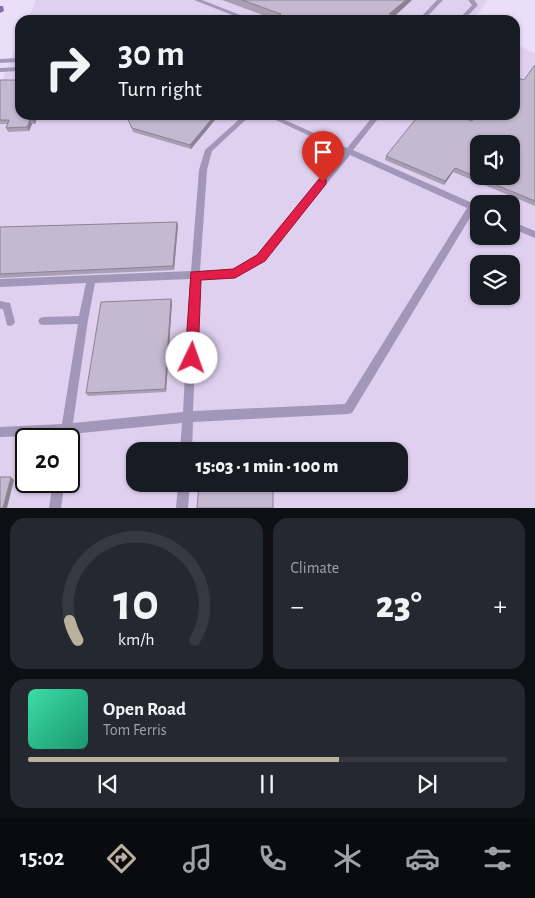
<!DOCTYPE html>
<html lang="en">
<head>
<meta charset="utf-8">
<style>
  :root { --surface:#171b24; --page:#242831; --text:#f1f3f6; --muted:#9ea1a6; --line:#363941; --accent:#bbb09d }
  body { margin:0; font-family:"Alegreya Sans",sans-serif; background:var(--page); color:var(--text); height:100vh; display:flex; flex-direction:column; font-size:19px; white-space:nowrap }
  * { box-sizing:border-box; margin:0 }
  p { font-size:16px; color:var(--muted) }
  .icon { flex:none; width:28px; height:28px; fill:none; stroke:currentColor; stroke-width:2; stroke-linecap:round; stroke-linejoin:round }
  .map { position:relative; height:508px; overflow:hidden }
  .drawer { display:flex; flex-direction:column; gap:10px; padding:10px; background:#0d0f14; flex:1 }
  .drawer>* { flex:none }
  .top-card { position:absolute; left:15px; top:15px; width:505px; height:105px; border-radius:15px; box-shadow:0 1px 4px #0004; background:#171b24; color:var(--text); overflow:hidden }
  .buttons { position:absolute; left:470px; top:135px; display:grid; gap:10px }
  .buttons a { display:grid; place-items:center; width:50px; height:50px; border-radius:10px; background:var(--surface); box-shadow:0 1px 4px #0004; font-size:25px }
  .speed { position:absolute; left:15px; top:428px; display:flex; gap:10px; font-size:25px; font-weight:700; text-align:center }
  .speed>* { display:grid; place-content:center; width:65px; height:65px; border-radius:50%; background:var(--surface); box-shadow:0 1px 4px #0004; line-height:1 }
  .speed .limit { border:2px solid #111; border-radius:8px; background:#fff; color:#111 }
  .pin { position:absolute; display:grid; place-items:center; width:42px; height:42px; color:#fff; margin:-51px -21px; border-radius:50% 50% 50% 0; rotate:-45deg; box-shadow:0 0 5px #0007 }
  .pin .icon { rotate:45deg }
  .me { position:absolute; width:55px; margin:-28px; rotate:3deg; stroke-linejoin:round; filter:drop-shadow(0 0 4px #0008) }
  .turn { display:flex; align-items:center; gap:18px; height:105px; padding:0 20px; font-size:22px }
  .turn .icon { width:65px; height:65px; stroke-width:2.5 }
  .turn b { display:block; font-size:35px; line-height:42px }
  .big { font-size:38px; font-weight:800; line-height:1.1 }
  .drawer .widget { flex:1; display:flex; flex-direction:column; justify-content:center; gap:8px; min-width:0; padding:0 18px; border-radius:15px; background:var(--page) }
  .drawer .dial { align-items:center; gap:0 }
  .dial svg { height:130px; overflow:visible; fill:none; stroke:var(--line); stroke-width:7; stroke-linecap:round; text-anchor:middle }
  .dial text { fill:var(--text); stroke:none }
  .song { display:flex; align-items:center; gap:15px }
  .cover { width:60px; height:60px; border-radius:8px; background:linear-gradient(135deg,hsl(160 70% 55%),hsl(160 70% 35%)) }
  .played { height:5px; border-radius:2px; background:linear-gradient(90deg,var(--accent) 65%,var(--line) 65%) }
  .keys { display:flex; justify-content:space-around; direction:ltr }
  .heat { display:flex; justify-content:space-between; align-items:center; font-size:28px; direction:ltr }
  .drawer .tiles { flex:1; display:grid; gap:10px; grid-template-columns:1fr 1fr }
  .widget:last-child { grid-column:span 2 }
  .trip { position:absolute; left:126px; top:442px; width:282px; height:50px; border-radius:15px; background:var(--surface); box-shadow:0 1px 4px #0004; font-weight:800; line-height:50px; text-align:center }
  .dock { display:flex; height:80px; justify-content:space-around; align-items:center; background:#090b0e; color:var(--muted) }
  .dock .icon { width:35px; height:35px }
  .dock .active { color:var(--accent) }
  .dock b { font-size:22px; color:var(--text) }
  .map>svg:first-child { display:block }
  .built { fill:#e0d0f0; fill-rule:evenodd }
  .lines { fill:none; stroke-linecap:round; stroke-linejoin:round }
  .lane { fill:#a397b9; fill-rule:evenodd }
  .secondary { fill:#8471a2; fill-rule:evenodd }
  .wall { fill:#a99fb4 }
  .shaded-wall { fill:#8a8292 }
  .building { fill:#c5b9d1; stroke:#8a8292; fill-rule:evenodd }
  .route { fill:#e11d48; stroke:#92132f }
</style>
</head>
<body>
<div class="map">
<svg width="535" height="508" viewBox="0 0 535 508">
  <rect width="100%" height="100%" fill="#ebdef8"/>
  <path class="built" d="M36,0H485L487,1L473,20H28Z
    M20,38V115H515V44L535,53V508H0V85ZM479,144H511V176H479ZM479,204H511V236H479ZM479,264H511V296H479ZM26,439H69V481H26ZM135,451H400V484H135Z"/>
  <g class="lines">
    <path class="lane" d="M194,0H202L253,20H245Z
      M437,0H443L424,20H418Z
      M468,0H474L478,5L464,20H458L472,5Z
      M20,58V62L0,63V59Z
      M20,67V71L0,72V68Z
      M244,115H251L212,151L207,170L200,271L234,269L258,256L344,152L265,115H274L347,148L374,115H381L353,150L479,206V213L474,211L352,413L348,414L193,422L192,451H180L182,423L71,434L69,443V439H59L60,435L0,437V427L62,424L78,324L43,325L40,324L38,321L40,318L43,317L79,316L86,283L0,287V279L191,271L199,170L205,150ZM350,155L467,208L345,404L193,411L199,278L235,277L264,260ZM190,279L183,412L73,423L88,320L95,283Z
      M511,221L535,231V238L511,228Z
      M0,301L10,303L15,322L13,325L10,326L7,325L3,309H0Z
      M53,481H65L61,508H49Z
      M178,484H190L188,508H176Z"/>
    <path class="secondary" d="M0,6H3L4,11L0,13Z"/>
  </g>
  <path class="wall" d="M222,0H412L395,16L399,17L398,20H273L274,19Z
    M535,66V206L453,172L444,185L385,160L386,156L472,121L524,80Z
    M0,80L20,115H38L35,124H32L29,131L8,132L6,128L8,124H0Z
    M129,115H219L191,149L133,132L127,117Z
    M178,225L174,270L0,278V227Z
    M171,299L172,302L166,392L88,396L86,393Z"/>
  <path class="shaded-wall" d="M406,0H412L390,20L389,14Z
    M35,115H38L35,124L33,120Z
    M215,115H219L191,149L190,145Z
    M30,120L32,124L29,131L27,127Z
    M455,168L453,172L444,185L445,181Z
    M177,222L178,225L174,270L173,266Z
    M171,299L172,302L166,392L165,389Z
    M11,477L14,480L7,508H3Z"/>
  <path class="building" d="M242,0H406L389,14L399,17L396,20H275L273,19L281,14Z
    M534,66H535V201L455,168L445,181L386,156L419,115H456L472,121L476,115H515V77L524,80ZM479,144H511V176H479Z
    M0,80H20V115H35L33,120H30L27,127L6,128L9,120H0Z
    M129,115H215L190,145L132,128L127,117Z
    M177,222L173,266L0,274V227Z
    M171,299L165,389L86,393L101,302Z
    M0,477H11L3,508H0Z
    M199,484H273V508H197Z"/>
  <path class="route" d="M323,178L326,179V184L265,261L235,278L201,280L198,358L196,362L192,363L187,362L185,358L191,272L233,269L257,255L319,179Z"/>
</svg>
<div class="buttons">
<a><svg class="icon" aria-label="sound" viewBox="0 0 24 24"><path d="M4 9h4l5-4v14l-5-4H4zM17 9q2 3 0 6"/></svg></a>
<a><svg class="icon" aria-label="search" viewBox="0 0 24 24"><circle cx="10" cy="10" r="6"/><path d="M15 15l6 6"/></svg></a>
<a><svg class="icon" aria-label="layers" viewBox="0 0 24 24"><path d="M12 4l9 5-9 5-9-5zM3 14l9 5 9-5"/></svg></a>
</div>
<div class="speed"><div class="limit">20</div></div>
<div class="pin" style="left:323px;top:182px;background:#d93025"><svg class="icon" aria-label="arrive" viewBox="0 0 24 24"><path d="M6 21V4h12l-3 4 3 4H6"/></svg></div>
<svg class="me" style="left:192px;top:358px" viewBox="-20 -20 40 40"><circle r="19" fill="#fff"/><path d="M0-13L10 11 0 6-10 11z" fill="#e11d48"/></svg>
<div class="trip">15:03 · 1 min · 100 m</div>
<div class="top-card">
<div class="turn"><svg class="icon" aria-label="right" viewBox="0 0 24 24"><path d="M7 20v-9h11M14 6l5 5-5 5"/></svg><div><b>30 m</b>Turn right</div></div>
</div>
</div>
<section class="drawer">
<div class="tiles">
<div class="widget dial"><svg viewBox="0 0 100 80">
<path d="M14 69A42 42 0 1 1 86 69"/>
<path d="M14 69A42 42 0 0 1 9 57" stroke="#bbb09d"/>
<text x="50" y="56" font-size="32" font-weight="700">10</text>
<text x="50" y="72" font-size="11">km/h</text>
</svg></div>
<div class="widget"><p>Climate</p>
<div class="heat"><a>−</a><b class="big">23°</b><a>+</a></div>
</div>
<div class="widget">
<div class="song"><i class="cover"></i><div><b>Open Road</b><p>Tom Ferris</p></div></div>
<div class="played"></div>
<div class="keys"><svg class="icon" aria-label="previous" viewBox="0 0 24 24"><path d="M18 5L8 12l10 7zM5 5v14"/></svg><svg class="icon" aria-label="pause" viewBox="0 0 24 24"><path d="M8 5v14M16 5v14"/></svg><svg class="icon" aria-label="next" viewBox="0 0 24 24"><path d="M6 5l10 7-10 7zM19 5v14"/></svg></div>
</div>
</div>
</section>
<nav class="dock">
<b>15:02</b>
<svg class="icon active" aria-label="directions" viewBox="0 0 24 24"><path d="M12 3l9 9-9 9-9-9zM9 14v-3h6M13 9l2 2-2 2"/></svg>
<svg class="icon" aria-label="music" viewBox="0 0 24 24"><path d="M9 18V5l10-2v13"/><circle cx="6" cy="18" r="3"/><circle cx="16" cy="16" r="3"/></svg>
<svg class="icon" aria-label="phone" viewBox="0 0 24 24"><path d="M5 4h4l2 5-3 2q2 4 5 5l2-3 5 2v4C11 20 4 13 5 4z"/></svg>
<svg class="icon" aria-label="climate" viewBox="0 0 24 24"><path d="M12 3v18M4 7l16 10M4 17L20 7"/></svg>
<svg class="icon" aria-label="car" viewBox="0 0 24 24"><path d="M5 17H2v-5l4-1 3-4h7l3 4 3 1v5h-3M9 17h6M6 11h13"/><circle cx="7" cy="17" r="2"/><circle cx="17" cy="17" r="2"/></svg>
<svg class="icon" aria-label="filters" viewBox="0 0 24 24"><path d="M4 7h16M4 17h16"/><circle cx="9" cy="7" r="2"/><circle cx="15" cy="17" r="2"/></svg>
</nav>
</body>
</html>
